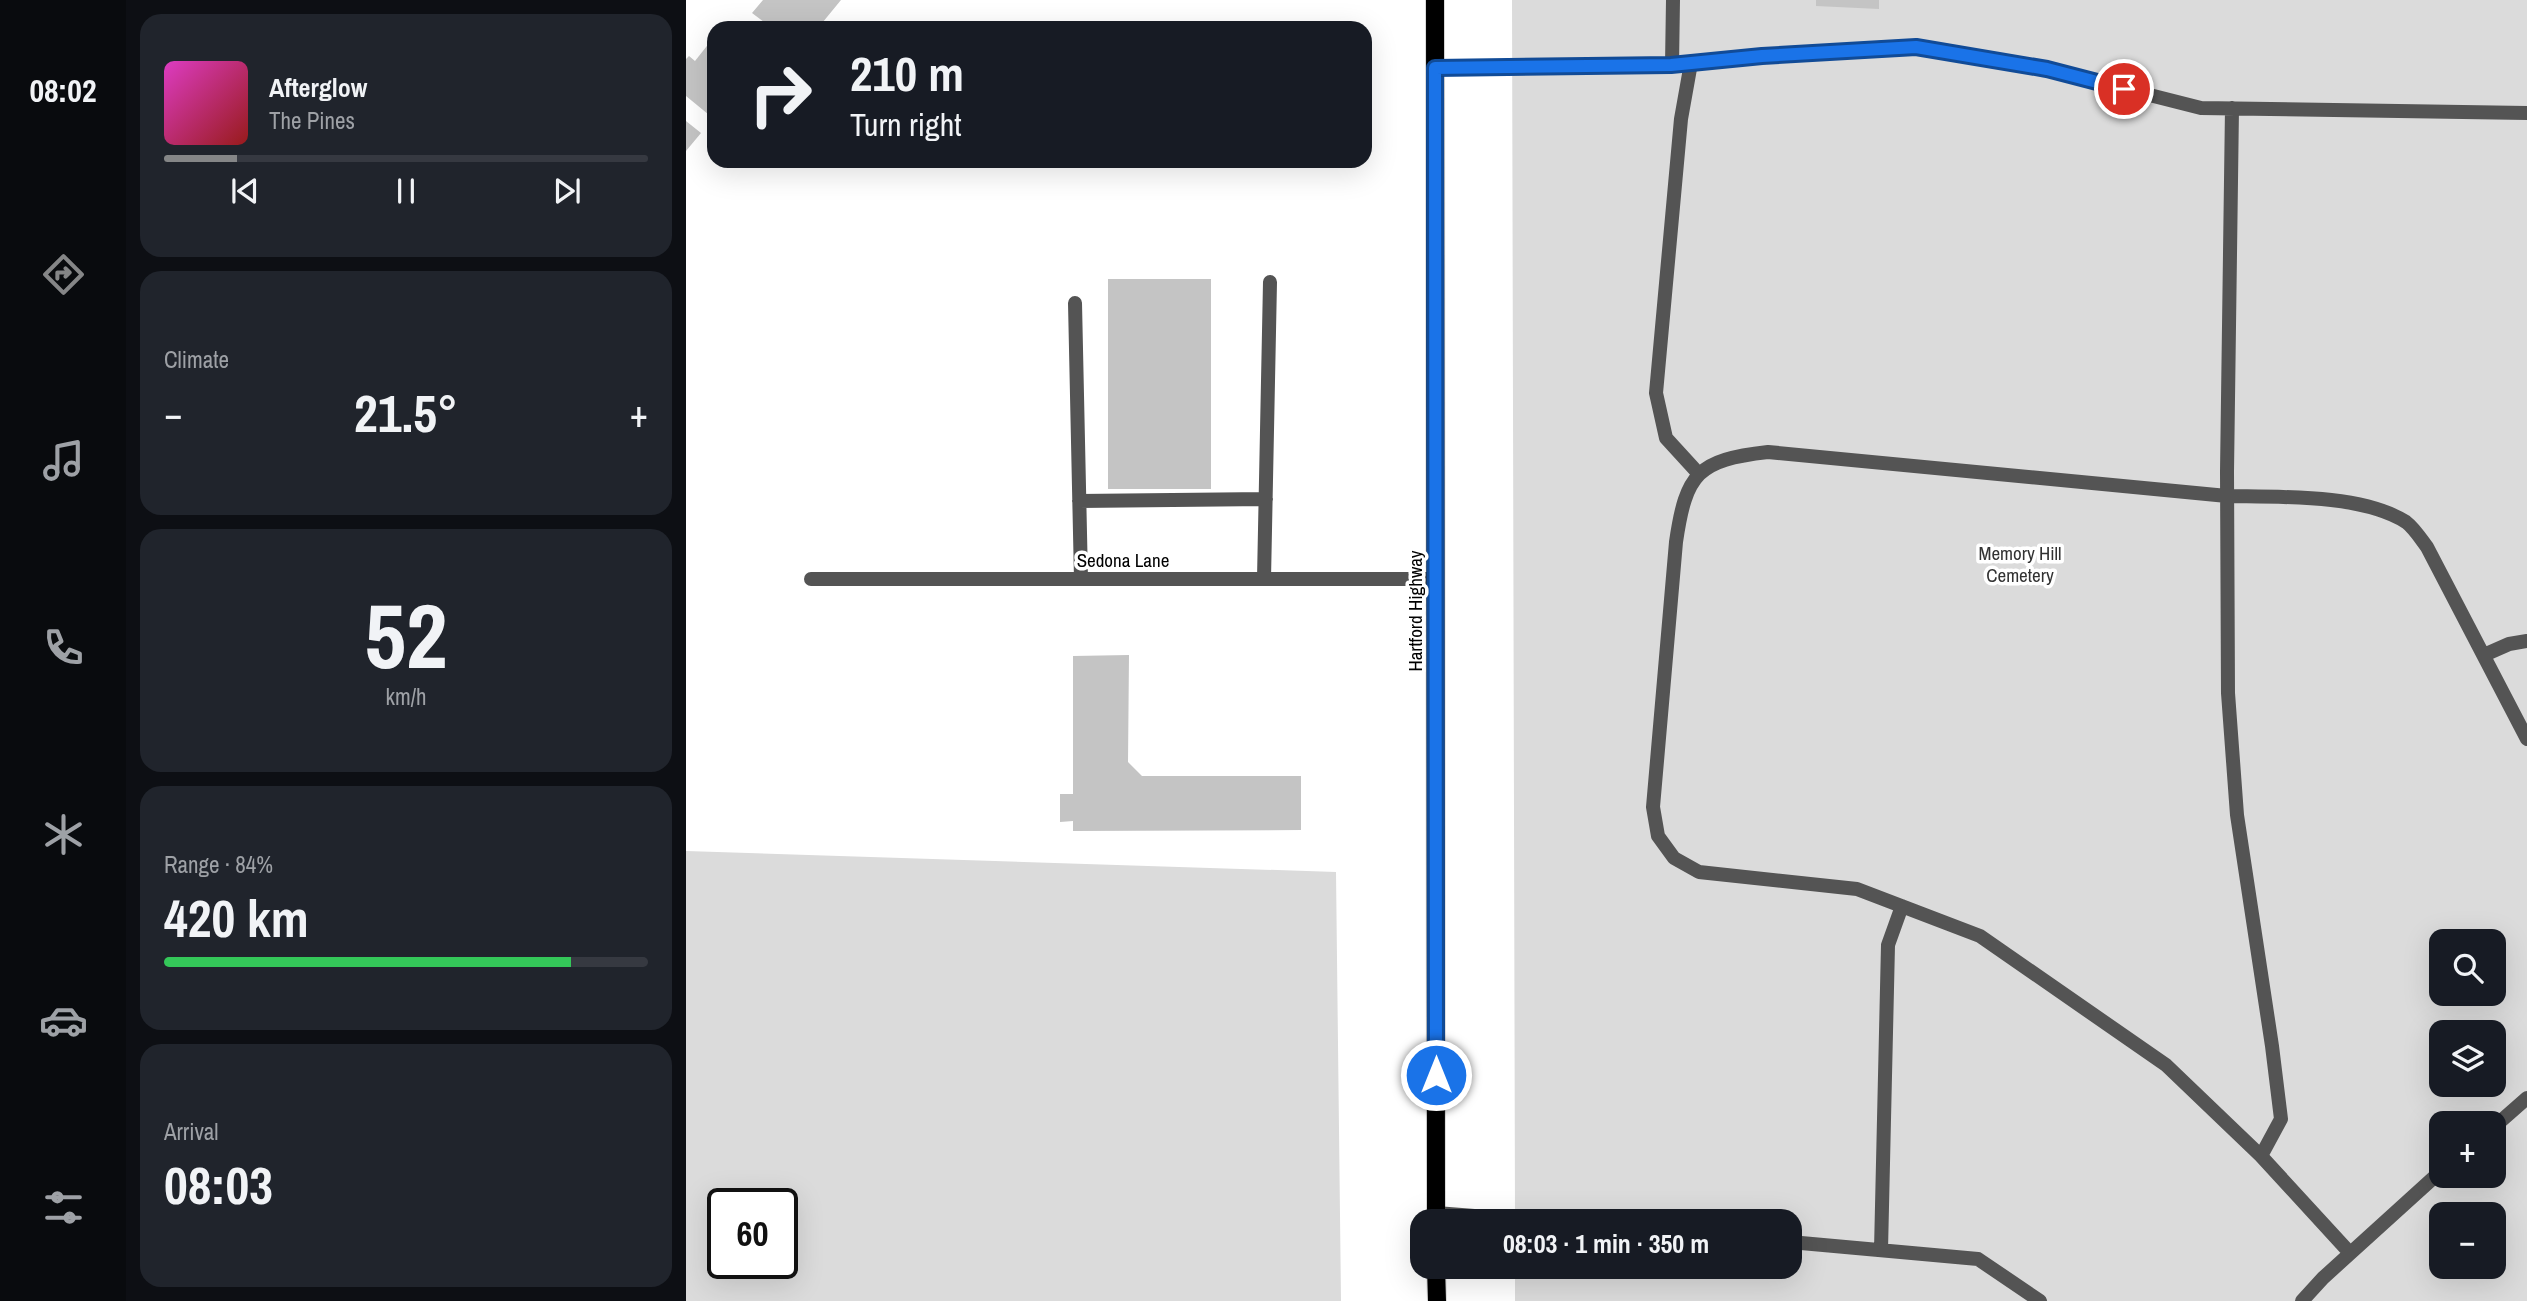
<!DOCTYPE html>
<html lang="en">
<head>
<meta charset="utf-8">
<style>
  :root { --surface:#171b24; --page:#20242c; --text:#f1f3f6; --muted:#9ea1a6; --line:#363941; --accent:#858687 }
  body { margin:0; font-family:"Archivo Narrow",sans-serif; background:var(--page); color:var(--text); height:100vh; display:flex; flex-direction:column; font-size:26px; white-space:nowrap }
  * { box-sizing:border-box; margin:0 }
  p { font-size:23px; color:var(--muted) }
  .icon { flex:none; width:38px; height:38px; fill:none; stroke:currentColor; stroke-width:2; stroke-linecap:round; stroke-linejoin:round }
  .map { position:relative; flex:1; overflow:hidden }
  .sheet { display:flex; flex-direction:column; gap:14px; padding:14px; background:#0d0f14; width:560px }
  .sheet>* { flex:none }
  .hud { position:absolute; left:21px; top:21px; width:665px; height:147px; border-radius:21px; box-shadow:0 7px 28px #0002; background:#171b24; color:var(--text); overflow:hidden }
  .tools { position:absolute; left:1743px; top:929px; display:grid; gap:14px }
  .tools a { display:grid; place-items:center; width:77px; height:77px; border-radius:14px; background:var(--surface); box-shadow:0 7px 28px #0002; font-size:35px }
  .speed { position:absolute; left:21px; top:1188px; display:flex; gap:14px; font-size:35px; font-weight:700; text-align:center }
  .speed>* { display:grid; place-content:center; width:91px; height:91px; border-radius:50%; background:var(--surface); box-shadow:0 7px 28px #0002; line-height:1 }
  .speed .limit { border:4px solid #111; border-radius:10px; background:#fff; color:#111 }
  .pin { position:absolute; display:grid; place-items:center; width:60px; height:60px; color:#fff; margin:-30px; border:4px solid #fff; border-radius:50%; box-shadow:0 2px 7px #0007 }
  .me { position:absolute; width:77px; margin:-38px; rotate:0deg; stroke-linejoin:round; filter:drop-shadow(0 0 5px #0008) }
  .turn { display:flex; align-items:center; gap:24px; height:147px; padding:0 28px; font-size:32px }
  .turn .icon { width:91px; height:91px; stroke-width:2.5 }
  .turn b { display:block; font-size:49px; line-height:60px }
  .big { font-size:52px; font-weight:700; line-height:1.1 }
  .sheet .card { flex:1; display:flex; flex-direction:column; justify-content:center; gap:10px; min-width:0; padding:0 24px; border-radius:21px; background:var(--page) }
  .sheet .dial { align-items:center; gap:0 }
  .dial b { font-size:91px; line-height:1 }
  .song { display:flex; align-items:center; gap:21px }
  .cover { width:84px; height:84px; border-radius:10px; background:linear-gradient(135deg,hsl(310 70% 55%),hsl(0 70% 35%)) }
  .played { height:7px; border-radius:4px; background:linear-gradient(90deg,var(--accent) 15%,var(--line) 15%) }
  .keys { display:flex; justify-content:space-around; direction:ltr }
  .heat { display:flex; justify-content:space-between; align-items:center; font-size:38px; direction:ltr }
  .charge { height:10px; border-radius:5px; background:linear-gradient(90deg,#34c759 84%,var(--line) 0) }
  .trip { position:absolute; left:724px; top:1209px; width:392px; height:70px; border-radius:21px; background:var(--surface); box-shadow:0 7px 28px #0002; font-weight:700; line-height:70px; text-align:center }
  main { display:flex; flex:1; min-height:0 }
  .menu { display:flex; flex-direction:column; width:126px; justify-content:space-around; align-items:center; background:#090b0e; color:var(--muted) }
  .menu .icon { width:49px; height:49px }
  .menu .active { color:var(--accent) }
  .menu b { font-size:32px; color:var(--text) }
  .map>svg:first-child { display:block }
  .green { fill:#dbdbdb; fill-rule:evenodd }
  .building { fill:#c4c4c4 }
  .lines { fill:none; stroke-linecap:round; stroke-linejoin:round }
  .primary-casing { stroke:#dbdbdb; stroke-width:20 }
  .lane { stroke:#545454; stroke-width:14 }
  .street { stroke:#545454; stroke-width:14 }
  .primary { stroke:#000; stroke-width:18 }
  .route-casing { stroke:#114b97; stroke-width:18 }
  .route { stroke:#1a73e8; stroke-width:12 }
  .labels { text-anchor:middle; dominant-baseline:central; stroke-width:7; stroke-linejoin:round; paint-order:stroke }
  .park-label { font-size:19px; fill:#323232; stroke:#fff }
  .street-label { font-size:19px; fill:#000; stroke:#fff }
</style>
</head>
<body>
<main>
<nav class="menu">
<b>08:02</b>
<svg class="icon active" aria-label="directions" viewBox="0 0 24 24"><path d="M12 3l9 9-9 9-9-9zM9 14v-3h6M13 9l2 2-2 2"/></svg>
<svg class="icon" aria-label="music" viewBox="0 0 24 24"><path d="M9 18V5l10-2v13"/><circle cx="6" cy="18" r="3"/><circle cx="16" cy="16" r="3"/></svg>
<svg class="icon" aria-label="phone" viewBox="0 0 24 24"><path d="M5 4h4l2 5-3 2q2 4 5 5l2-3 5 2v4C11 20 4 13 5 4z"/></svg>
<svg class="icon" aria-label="climate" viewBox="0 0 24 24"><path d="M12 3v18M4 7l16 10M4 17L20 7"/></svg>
<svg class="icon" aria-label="car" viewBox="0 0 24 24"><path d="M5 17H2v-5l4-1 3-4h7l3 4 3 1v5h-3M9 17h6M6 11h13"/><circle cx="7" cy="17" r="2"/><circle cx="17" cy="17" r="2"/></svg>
<svg class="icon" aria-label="filters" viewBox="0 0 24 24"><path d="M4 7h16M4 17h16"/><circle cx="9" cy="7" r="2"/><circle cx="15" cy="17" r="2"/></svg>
</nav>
<section class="sheet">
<div class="card">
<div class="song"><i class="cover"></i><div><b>Afterglow</b><p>The Pines</p></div></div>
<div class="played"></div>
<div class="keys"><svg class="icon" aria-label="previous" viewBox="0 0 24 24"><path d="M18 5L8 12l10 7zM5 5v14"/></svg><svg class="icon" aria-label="pause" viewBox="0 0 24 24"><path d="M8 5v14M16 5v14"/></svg><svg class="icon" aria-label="next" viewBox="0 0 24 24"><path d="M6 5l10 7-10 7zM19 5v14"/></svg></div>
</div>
<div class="card"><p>Climate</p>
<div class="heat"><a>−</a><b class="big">21.5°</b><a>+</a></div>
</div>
<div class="card dial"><b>52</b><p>km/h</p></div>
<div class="card"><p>Range · 84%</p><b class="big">420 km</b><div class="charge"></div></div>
<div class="card"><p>Arrival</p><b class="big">08:03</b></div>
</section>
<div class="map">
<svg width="1841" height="1301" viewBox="0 0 1841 1301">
  <rect width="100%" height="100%" fill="#fff"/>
  <path class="green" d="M826,0H1841V1301H829V1267H1104V1222L829,1221ZM1755,942H1808V994H1755ZM1755,1032H1808V1085H1755ZM1755,1124H1808V1176H1755ZM1755,1214H1808V1267H1755Z
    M0,851L650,872L655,1301H0ZM37,1204H96V1264H37Z"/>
  <path class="building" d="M77,0H155L132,28H86L66,13Z
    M1130,0H1193V9L1130,6Z
    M28,37V119L0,96V59L3,56L9,61Z
    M0,121L15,133L0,151Z
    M422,279H525V489H422Z
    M443,655L442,762L456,776H615V830L387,831V821L374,822V794H387V656Z"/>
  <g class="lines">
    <g class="primary-casing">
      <path id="primary" d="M749,0L750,1222
        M750,1267L751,1301"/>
    </g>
    <path class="lane" d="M1005,63L995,119L970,393L980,438L1012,473
      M986,65L1076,56L1230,47L1361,69L1515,108L1841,113
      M749,68L986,65L987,0
      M1546,108L1541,472L1542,693L1551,815L1586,1046L1595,1119L1575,1156L1664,1253
      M389,303L395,579
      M393,501L580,499
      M578,579L584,282
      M1798,655L1823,644L1841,641
      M1808,1127L1841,1098
      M1575,1156L1480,1065L1294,936L1171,889L1013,872L988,858L972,836L967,807L990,542C1000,473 1012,460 1082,452L1541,496C1593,497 1676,494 1720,522C1728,528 1735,539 1741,547L1841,739
      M750,1213L866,1222
      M1104,1242L1292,1259L1354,1301
      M1195,1250L1202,945L1216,906
      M1616,1301L1637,1278L1755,1171"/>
    <path class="street" d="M125,579H750"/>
    <use href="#primary" class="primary"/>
  </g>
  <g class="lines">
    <g class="route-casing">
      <path id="route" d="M750,1075L749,68L985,65L1076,56L1230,47L1361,69L1438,89"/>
    </g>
    <use href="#route" class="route"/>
  </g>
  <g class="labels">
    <g class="park-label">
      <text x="1334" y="553">Memory Hill<tspan x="1334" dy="22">Cemetery</tspan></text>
    </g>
    <g class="street-label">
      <text x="437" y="560">Sedona Lane</text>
      <text transform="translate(729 611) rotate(-90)">Hartford Highway</text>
    </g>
  </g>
</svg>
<div class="tools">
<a><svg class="icon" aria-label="search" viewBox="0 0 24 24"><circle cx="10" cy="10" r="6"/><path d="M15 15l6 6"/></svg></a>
<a><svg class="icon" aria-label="layers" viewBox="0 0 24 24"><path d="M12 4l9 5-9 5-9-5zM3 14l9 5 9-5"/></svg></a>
<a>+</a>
<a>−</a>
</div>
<div class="speed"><div class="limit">60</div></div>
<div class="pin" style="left:1438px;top:89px;background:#d93025"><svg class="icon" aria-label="arrive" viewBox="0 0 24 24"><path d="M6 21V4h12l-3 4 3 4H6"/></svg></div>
<svg class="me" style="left:750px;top:1075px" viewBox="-20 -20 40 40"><circle r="17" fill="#1a73e8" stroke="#fff" stroke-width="3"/><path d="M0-11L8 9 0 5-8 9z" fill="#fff"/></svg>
<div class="trip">08:03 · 1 min · 350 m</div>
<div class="hud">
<div class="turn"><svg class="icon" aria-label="right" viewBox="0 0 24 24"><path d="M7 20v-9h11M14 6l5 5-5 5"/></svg><div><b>210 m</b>Turn right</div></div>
</div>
</div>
</main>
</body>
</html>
